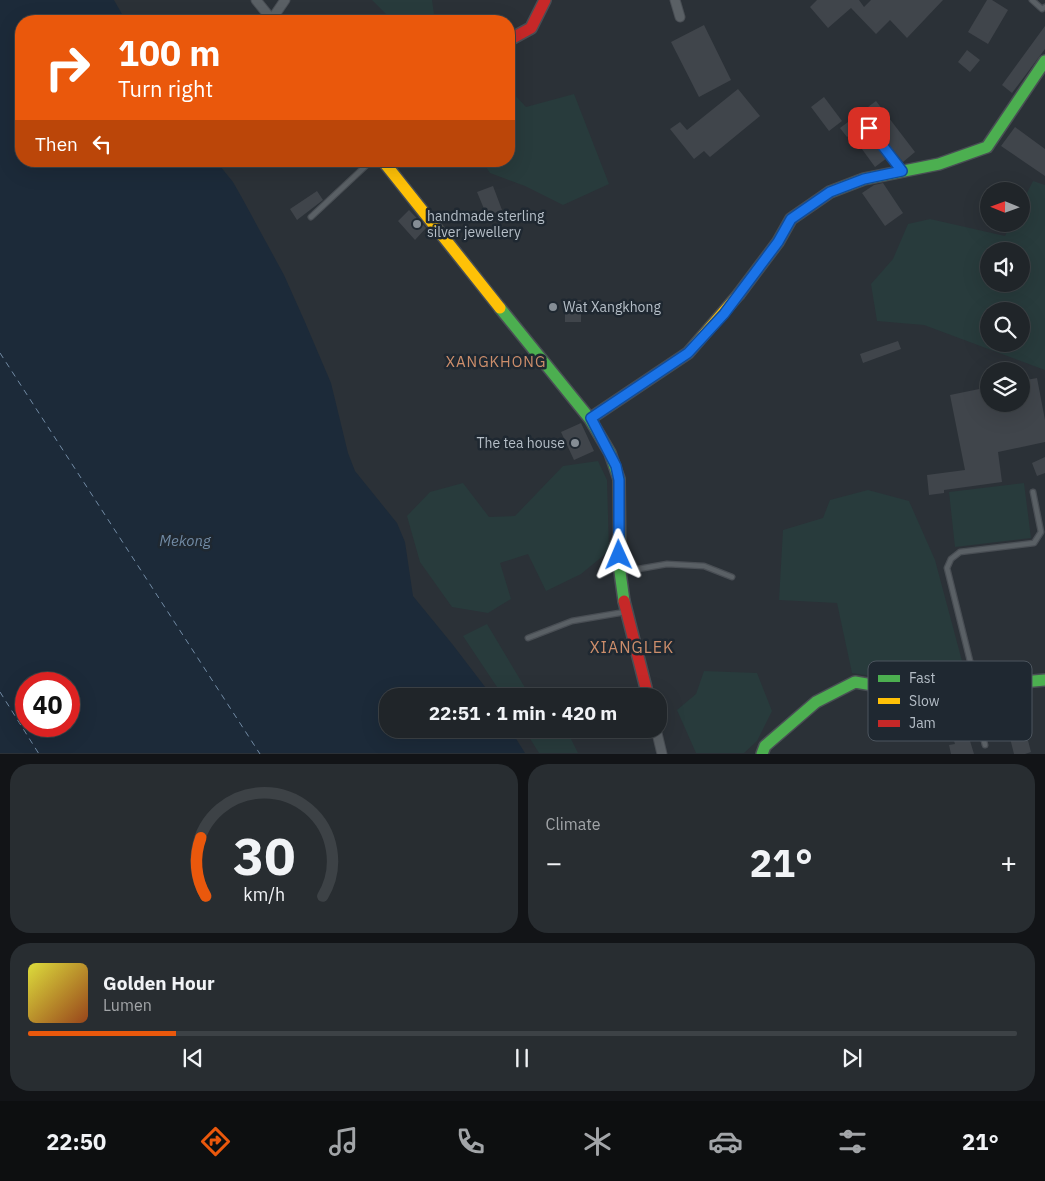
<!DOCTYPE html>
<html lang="en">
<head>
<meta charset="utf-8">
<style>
  :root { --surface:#202529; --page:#282d31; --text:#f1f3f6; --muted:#a2a5a8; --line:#3d4246; --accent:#ea580c }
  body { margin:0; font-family:"IBM Plex Sans",sans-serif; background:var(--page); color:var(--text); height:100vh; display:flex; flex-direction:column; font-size:19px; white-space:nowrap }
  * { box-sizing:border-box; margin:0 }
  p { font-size:16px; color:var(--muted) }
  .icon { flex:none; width:28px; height:28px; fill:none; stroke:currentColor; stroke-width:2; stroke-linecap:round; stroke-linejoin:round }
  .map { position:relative; height:754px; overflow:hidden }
  .drawer { display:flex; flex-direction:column; gap:10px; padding:10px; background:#121417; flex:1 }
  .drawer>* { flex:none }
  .guide { position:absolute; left:15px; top:15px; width:500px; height:152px; border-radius:20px; box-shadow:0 5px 20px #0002,0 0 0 1px var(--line); background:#ea580c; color:#fff; overflow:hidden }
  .needle { width:32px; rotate:271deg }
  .tools { position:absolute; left:980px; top:182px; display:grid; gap:10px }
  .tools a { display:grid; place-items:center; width:50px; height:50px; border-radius:50%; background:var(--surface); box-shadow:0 5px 20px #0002,0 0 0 1px var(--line); font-size:25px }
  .speed { position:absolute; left:15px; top:672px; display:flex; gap:10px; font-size:25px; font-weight:700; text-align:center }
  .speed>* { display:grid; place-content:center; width:65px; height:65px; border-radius:50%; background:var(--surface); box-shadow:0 5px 20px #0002,0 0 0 1px var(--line); line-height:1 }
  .speed .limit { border:8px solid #d22; background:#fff; color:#111 }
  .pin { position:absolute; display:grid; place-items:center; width:42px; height:42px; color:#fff; margin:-21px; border-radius:10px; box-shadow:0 2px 8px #0006 }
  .me { position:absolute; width:55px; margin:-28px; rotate:359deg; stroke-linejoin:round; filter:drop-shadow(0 0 4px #0008) }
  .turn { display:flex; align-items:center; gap:18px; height:105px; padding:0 20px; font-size:22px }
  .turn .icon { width:65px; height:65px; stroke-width:2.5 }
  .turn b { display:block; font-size:35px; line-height:42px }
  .then { display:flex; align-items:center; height:48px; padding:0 20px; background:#0003; gap:10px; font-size:19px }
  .big { font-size:38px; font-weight:800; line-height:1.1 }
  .drawer .tile { flex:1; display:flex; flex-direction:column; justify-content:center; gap:8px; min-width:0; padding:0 18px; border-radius:20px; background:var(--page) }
  .drawer .dial { align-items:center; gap:0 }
  .dial svg { height:130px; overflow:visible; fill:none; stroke:var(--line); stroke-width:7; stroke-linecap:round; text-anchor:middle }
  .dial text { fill:var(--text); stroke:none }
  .song { display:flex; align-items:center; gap:15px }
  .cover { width:60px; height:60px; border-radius:8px; background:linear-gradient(135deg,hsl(60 70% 55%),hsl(20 70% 35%)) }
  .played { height:5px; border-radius:2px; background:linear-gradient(90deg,var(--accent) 15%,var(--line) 15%) }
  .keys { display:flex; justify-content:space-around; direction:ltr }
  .heat { display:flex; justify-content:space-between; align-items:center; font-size:28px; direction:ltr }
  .drawer .tiles { flex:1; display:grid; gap:10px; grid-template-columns:1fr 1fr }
  .tile:last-child { grid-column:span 2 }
  .trip { position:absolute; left:379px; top:688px; width:288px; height:50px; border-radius:20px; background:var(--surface); box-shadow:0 5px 20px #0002,0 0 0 1px var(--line); font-weight:800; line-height:50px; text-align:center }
  .dock { display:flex; height:80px; justify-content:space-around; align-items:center; background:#0d0f10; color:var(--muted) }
  .dock .icon { width:35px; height:35px }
  .dock .on { color:var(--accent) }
  .dock b { font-size:22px; color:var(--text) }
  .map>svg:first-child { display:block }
  .green { fill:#283b3c; fill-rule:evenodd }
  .water { fill:#1c2a39; fill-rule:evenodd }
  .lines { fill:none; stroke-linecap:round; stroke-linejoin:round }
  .ferry { stroke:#718aa4; stroke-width:1; stroke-dasharray:6 5; stroke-linecap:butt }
  .building { fill:#40454b }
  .lane-casing { stroke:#494e54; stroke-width:7 }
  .street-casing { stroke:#494e54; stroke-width:11 }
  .fast-casing { stroke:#494e54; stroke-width:14 }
  .slow-casing { stroke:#494e54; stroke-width:14 }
  .jam-casing { stroke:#494e54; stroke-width:14 }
  .lane { stroke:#5a6065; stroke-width:4.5 }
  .street { stroke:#5a6065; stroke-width:9 }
  .fast { stroke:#4caf50; stroke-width:11 }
  .slow { stroke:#ffc107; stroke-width:11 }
  .jam { stroke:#c62828; stroke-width:11 }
  .route-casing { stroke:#114b97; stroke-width:12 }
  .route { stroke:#1a73e8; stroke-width:9 }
  .poi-dot { fill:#858d95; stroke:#1f2831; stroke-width:2 }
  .labels { text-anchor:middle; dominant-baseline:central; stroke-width:5; stroke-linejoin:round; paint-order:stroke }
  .poi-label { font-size:14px; fill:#b5bec7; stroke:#1f2831; text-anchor:start }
  .neighbourhood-label { font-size:15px; letter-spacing:1px; fill:#cd8e6b; stroke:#1f2831 }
  .water-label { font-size:15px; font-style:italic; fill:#718aa4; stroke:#1f2831 }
  .quarter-label { font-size:16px; letter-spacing:1px; fill:#cd8e6b; stroke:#1f2831 }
  .key { fill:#1f2831; stroke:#4c555e; stroke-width:1 }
  .key-label { font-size:14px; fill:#b5bec7 }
</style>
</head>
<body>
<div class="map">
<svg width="1045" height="754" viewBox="0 0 1045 754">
  <rect width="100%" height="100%" fill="#2b3137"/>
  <path class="green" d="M372,0H468H432L435,21H393Z
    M513,93L526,107L574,94L609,184L563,205L525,186L490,173L482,161H509V94Z
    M1033,181L1045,185V370L924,325L877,321L871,284L893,259L908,224L930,219L1005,236L1011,224H1021V205ZM1021,251V284H989V251ZM1021,311V344H989V311Z
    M598,461L607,480L609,551L581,574L546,591L528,554L500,563L511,599L488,613L452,607L420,562L407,516L430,492L463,483L489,517L515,516L563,466Z
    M1024,483L1031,538L955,547L949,492Z
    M868,490L909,501L935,560L966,676L915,683L852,673L837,603L779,600L783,530L823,518L830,500Z
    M487,624L530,696H503L463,636Z
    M704,671L757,673L772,711L757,741L744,753H696L677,710L696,694Z
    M524,729H566L578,753H539Z"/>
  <path class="water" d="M0,0H114L126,21H21V161H216L233,182L241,196L284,275L305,322L331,383L348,453L355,471L397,523L405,542L413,596L453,645L492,696H388V729H510L525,753H0ZM26,684H69V726H26Z"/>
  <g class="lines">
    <path class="ferry" d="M0,353L260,754
      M0,692L39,754"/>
  </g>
  <path class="building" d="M817,0H859L864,7L871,0H943L907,38L890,20L876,34L851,8L828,28L810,7Z
    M987,0H992L1008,10L988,44L968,32Z
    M704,25L731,80L699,97L671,42Z
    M1045,26V49L1012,93L1002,85Z
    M967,50L980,60L970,72L958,62Z
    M738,89L760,116L710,157L704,151L694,159L670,129L680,122L687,130Z
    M824,97L842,121L829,131L811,107Z
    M876,101L915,152L903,162L871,124L866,125V130L887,158L875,167L851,134L847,137L840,128Z
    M1015,127L1045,149V176L1001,146Z
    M883,183L903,213L885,226L862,193L874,185Z
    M493,186L502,210L487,216L477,192Z
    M317,191L323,200L297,220L290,209Z
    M409,210L426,228L415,240L398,221Z
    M565,300H581V322H565Z
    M898,341L901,349L863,363L860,354Z
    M1037,378L1045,420V442L998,452L1002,482L944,490V493L929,495L927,475L965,470L950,395L989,387V404H1021V381Z
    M581,423L594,451L574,460L561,432Z
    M1045,457V473L1037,476L1032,463Z
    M1015,690L1031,752L1025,754H1014L1008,730L1005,731L996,694Z
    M964,721L974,754H951L949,745L955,744L949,725Z"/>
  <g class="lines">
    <g class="lane-casing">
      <path id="lane" d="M1032,0L1042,9L1045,7
        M869,128L901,170
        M311,217L371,161
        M621,572L667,564L704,566L732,577
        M528,638L572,621L625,612
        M976,685L947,568L951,559L960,552L1034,543L1041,532L1033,492
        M971,689L985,745"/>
    </g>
    <g class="street-casing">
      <path id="street" d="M256,0L273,21
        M675,0L680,17
        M272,19L285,0
        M656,729L662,754"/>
    </g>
    <g class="fast-casing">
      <path id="fast" d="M739,294L778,242L791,219L830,192L864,179L939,164L987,147L1045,61
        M500,308L590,419L610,453L619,479L620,572L624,601
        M762,754L765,746L816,702L855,682L913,692L1045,680"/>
    </g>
    <g class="slow-casing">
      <path id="slow" d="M383,161L500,308
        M591,418L688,353L739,294"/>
    </g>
    <g class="jam-casing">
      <path id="jam" d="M509,40L531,28L545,0
        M624,601L648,696"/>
    </g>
    <use href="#lane" class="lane"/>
    <use href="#street" class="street"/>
    <use href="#fast" class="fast"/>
    <use href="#slow" class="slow"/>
    <use href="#jam" class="jam"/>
  </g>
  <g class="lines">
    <g class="route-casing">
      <path id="route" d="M619,555V480L616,466L591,418L688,353L724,314L778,242L791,219L830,192L864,179L902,171L869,128"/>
    </g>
    <use href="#route" class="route"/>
  </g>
  <g class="poi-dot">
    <circle cx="417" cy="224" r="5"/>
    <circle cx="553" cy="307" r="5"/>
    <circle cx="575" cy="443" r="5"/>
  </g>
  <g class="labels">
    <g class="poi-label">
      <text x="427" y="216">handmade sterling<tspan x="427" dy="16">silver jewellery</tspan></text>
      <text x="563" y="307">Wat Xangkhong</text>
      <text x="565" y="443" text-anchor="end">The tea house</text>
    </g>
    <g class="neighbourhood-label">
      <text x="496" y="361">XANGKHONG</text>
    </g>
    <g class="water-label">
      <text x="185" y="540">Mekong</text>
    </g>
    <g class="quarter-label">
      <text x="632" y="647">XIANGLEK</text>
    </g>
  </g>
  <rect x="868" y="661" width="164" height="80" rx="8" class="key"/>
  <rect x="878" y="675" width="22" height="7" fill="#4caf50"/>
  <rect x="878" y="698" width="22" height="6" fill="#ffc107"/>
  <rect x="878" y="720" width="22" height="7" fill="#c62828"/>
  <g class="key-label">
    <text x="909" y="683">Fast</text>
    <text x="909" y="706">Slow</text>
    <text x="909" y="728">Jam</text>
  </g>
</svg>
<div class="tools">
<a><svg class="needle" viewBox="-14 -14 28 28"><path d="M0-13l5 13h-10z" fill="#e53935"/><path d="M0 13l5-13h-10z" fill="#a2a5a8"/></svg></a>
<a><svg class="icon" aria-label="sound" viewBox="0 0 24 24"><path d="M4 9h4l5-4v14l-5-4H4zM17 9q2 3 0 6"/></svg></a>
<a><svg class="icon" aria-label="search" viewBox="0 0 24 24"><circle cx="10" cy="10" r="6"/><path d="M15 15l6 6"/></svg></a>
<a><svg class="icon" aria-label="layers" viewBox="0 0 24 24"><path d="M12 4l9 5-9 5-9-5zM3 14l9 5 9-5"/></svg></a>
</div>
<div class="speed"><div class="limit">40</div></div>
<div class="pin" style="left:869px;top:128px;background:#d93025"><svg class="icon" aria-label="arrive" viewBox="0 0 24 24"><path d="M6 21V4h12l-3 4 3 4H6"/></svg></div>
<svg class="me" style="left:619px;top:555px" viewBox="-20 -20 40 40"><path d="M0-17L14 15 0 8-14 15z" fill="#1a73e8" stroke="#fff" stroke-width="4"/></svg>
<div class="trip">22:51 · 1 min · 420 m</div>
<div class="guide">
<div class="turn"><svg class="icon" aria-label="right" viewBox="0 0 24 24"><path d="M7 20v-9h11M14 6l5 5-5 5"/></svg><div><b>100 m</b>Turn right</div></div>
<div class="then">Then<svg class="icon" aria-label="left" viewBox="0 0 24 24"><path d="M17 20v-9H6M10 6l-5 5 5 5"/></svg></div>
</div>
</div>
<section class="drawer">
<div class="tiles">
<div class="tile dial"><svg viewBox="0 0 100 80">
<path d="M14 69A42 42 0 1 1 86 69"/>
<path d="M14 69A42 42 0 0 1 11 33" stroke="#ea580c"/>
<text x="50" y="56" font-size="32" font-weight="700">30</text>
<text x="50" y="72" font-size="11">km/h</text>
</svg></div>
<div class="tile"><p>Climate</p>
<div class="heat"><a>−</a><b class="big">21°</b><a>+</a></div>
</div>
<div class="tile">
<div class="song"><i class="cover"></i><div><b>Golden Hour</b><p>Lumen</p></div></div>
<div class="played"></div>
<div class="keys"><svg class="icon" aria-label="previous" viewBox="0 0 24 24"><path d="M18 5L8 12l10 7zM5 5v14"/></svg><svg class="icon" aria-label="pause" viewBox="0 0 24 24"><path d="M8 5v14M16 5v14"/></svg><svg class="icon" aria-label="next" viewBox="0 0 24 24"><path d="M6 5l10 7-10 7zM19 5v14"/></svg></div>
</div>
</div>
</section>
<nav class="dock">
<b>22:50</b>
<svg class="icon on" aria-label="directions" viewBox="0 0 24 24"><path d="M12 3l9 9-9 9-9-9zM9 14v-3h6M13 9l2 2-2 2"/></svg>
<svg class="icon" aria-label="music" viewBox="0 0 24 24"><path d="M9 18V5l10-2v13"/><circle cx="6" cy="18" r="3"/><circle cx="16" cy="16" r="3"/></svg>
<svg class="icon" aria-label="phone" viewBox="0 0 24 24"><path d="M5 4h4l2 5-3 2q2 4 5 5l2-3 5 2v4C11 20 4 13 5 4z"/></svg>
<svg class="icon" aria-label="climate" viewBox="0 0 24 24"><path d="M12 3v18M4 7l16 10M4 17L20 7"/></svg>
<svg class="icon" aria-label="car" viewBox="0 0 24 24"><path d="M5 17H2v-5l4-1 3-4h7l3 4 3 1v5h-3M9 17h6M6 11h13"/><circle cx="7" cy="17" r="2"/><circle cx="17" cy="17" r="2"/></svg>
<svg class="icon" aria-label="filters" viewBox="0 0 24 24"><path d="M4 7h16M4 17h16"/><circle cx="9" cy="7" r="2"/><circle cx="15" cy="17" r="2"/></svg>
<b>21°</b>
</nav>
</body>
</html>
